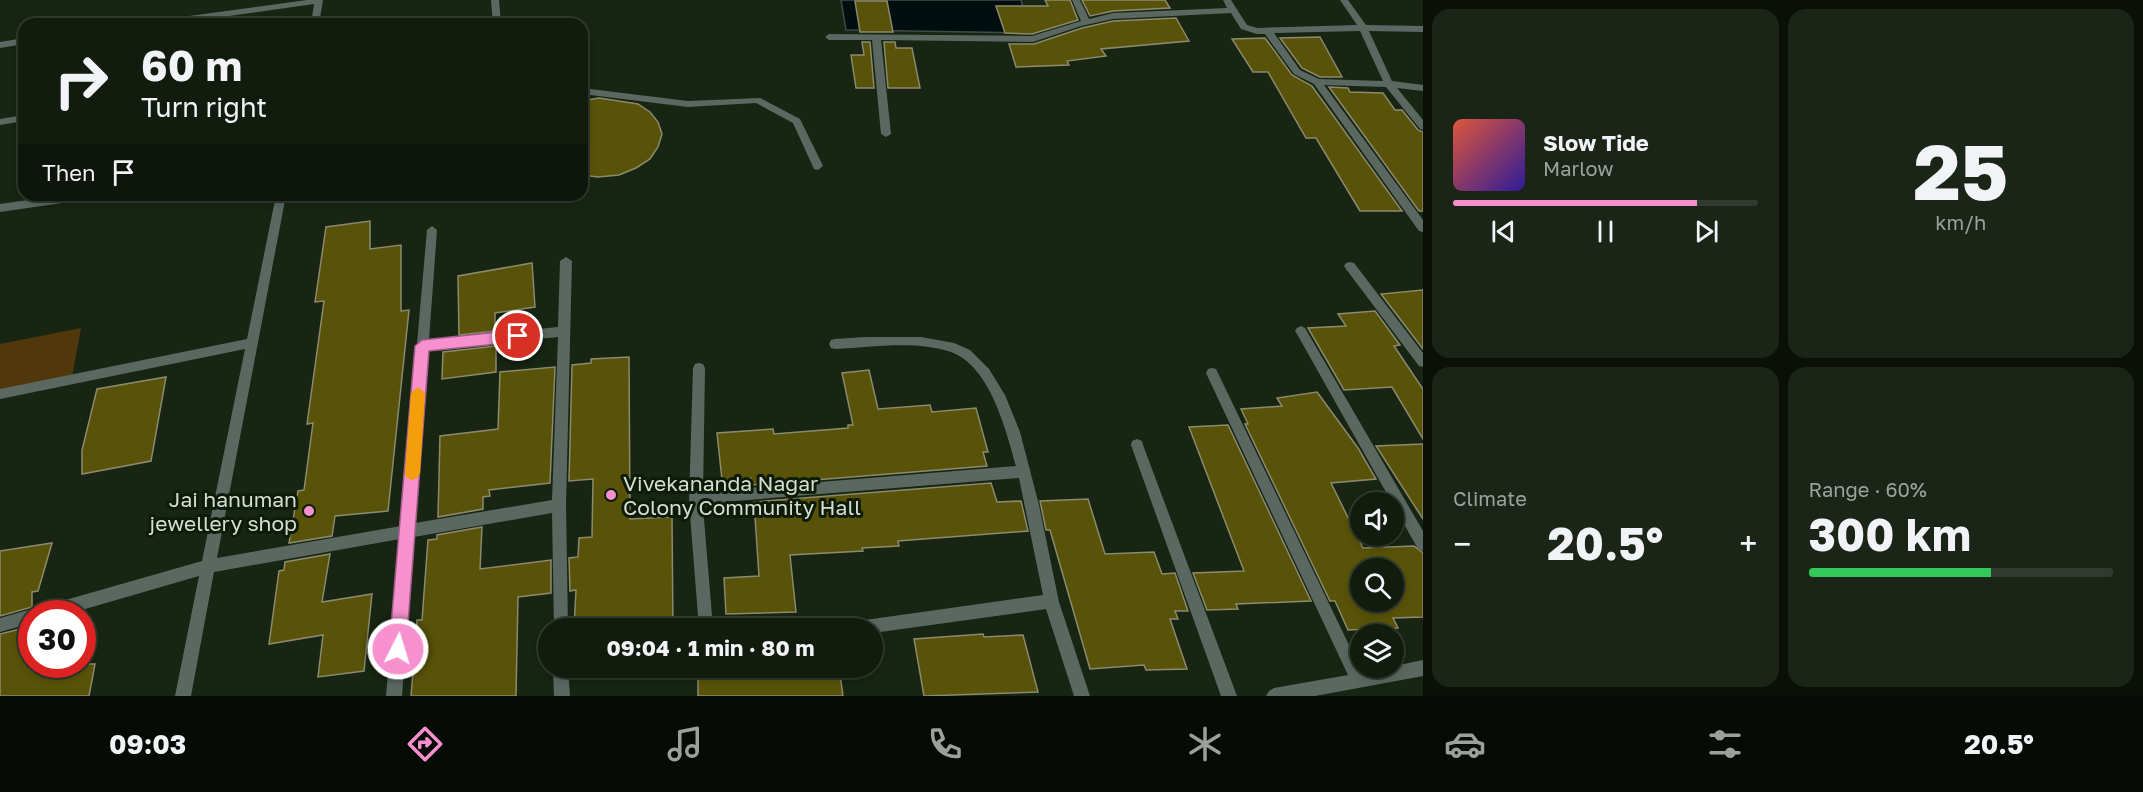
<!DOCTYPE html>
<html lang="en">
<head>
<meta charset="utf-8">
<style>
  :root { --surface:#121c0e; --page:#1b2517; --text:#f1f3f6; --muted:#9ca19e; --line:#313a2e; --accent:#f690cf }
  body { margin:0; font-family:"Golos Text",sans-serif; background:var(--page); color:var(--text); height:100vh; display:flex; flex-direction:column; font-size:22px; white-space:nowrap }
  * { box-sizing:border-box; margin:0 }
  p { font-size:20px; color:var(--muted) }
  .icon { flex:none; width:33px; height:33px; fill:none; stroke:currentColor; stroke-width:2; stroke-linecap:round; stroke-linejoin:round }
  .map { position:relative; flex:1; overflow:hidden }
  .panel { display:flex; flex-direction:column; gap:9px; padding:9px; background:#0a0f08; width:720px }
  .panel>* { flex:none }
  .guide { position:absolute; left:18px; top:18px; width:570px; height:183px; border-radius:18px; box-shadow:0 3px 9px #0003,0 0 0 2px var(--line); background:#121c0e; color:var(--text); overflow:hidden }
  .controls { position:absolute; left:1350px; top:492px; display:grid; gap:12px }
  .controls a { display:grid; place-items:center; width:54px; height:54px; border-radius:50%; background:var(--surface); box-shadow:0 3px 9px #0003,0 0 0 2px var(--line); font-size:30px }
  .speed { position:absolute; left:18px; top:600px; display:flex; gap:12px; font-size:30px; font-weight:700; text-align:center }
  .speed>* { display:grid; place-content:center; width:78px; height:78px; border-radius:50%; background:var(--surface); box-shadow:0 3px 9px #0003,0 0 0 2px var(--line); line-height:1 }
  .speed .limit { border:9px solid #d22; background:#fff; color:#111 }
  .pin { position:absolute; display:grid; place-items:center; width:51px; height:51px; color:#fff; margin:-26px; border:3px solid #fff; border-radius:50%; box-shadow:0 2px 6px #0007 }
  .me { position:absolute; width:66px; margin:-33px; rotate:5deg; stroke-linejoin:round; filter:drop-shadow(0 0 4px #0008) }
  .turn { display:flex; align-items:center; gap:21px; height:126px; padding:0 24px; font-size:27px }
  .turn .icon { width:78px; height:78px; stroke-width:2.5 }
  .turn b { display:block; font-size:42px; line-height:51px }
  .then { display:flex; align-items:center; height:57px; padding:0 24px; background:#0003; gap:12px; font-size:22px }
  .big { font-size:45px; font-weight:700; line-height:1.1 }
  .panel .widget { flex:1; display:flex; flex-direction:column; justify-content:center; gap:9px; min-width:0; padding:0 21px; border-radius:18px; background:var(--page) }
  .panel .dial { align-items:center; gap:0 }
  .dial b { font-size:78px; line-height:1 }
  .song { display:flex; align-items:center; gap:18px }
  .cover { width:72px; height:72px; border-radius:9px; background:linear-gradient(135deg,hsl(10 70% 55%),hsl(250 70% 35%)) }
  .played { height:6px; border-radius:3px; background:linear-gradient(90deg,var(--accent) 80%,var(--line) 80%) }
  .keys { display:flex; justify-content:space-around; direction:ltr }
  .heat { display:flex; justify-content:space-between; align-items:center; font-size:33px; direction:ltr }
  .charge { height:9px; border-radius:4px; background:linear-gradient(90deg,#34c759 60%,var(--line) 0) }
  .panel .tiles { flex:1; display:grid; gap:9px; grid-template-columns:repeat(2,1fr) }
  .trip { position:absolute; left:538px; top:618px; width:345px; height:60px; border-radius:30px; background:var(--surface); box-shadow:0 3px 9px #0003,0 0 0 2px var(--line); font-weight:700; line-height:60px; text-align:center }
  .menu { display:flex; height:96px; justify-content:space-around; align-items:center; background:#070b06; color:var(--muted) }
  .menu .icon { width:42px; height:42px }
  .menu .selected { color:var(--accent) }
  .menu b { font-size:27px; color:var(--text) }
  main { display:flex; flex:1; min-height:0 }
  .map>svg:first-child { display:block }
  .green { fill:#51370c }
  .water { fill:#010e0f; stroke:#414c4a; stroke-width:1.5 }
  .building { fill:#585308; stroke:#8b8a6f; stroke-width:1.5; fill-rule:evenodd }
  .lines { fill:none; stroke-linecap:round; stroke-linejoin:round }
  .service { fill:#5b6862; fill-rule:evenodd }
  .minor { fill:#5b6862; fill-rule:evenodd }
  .route { fill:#f690cf; stroke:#a05e87; stroke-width:1.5 }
  .slow { fill:#f59e0b }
  .poi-dot { fill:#f690cf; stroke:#0f1b09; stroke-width:2 }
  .labels { text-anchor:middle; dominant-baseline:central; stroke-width:6; stroke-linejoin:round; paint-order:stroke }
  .poi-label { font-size:21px; fill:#d5ded2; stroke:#0f1b09; text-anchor:start }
</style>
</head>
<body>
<main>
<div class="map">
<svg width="1423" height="696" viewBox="0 0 1423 696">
  <rect width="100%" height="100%" fill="#182512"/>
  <path class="green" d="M81,328L72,377L0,392V344Z"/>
  <path class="water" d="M841,0H1021L1030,33L846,30Z"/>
  <path class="building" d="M1045,0H1070L1078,20L1032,34L1005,33L996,6H1048Z
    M1082,0H1165L1170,8L1113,11L1090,16Z
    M855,1H887L893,32H860Z
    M1176,18L1189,41L1101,49L1106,56L1067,61L1069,65L1016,67L1009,44H1034L1082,28L1113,21Z
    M1320,37L1342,77H1320L1302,68L1280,38Z
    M1265,38L1292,75L1312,86L1402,211H1360L1316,138H1306L1268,72H1253L1232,39Z
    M862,42H870L874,88H856L851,55H864Z
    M884,42H895L896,48H912L920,88H888Z
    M1329,87L1348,88L1350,92L1383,93L1395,110H1402L1418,130L1423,132V211H1419Z
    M599,98L638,104L650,112L658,122L662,134L658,147L650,159L636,168L619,175L598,177L582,175V101Z
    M370,221V249L401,245V311L409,310L388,511L335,516L332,536L289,543L298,491L304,490L313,423L307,424L324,301L315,302L326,227Z
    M532,263L535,307L495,313V331L459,335L458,276Z
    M1423,290V349L1381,294Z
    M1375,311L1400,345L1394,346L1423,389V439L1392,387L1344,390L1308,328L1346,326L1338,314Z
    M496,346V372L442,379L443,352Z
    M629,357L630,519L672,517L673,628H574L576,590L570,591L569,558L578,557L579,538L592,537L593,479L569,481L572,365L591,363V359Z
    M555,367L550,483L489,490L490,496L483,497V509L438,517L440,436L498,429L500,372Z
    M869,370L878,409L930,405L932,412L976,408L988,452H983L987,466L752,485L751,478L722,480L717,433L773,429L774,434L848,428V425H853L842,373Z
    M166,377L151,461L82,474V450L97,389Z
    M1317,392L1358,448L1376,479L1331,483L1363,548L1414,546L1423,553V617L1393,618L1398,628L1348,630L1335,601H1330L1245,424H1248L1241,409L1282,406L1277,398ZM1360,568H1394V602H1360Z
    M1228,425L1311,601L1236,604L1238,609L1207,610L1193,573L1244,571L1189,427Z
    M1423,444V519L1376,446Z
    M991,483L997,502L1021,501L1028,531L898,541L899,546L862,548L863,551L790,555L796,612L726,614L724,578L759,576L754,502Z
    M1088,499L1105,554L1154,552L1162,574L1175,573L1188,611H1175L1178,619H1170L1187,669L1146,670L1144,665L1090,669L1050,530H1046L1040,501Z
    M482,527L480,569L551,560V593L518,597L516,696H411L417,620H422L428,540L437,539V535Z
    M52,543L38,591L32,592V607L0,616V551Z
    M330,554L322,602L372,594L364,671L318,677L323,635L269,644L279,571L284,570L285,562Z
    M28,627L24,638L32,637V664H95L89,696H0V634Z
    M983,634L984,637L1023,635L1038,692L924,696L914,639Z
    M823,668H839L843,696H698V675Z"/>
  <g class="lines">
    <path class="service" d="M491,0H499L501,24H493Z
      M582,88L688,101L760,98L800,119L823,166L818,170L814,169L793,123L756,103L688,107L582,94Z"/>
    <path class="minor" d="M307,0H323L319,24H311L314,4L172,24H148L152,21Z
      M1072,0H1080L1089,19L1113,13L1227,8L1223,0H1231L1247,25L1257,28L1357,25L1340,0H1348L1366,25L1423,26V32L1369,31L1392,81L1423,85V91L1397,88L1423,120V130L1420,129L1386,87L1324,85L1423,220V232L1419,231L1314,84L1294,74L1265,34H1257L1241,29L1231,13L1113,19L1081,26L1033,42L881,40L891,134L886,137L881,134L872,40H829L825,37L829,34L1032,36L1081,21ZM1360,31L1383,81L1319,79L1300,70L1274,33Z
      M24,38V44L0,48V42Z
      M24,115V121L0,125V119Z
      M63,195H95L90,199L0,212V204Z
      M276,195H286L217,558L401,526L427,230L432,226L437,230L429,340L558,327L560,261L566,257L572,261L566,505L568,628H554L552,513L414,537L402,696H386L400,539L214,572L191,696H175L199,576L68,614H32V623L0,632V618L32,609L35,610L41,607L202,561L245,349L0,399V389L247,339ZM558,337L552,500L415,523L428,350Z
      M1350,262L1354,263L1423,353V367L1419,366L1346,269L1344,266L1346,263Z
      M1301,326L1305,328L1423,531V551L1418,549L1297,334L1295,331L1297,328Z
      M866,337H921L954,343L970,350L989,369L1005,395L1020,432L1039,505L1059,602L1090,696H1074L1046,609L873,633V628H851L853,623L858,621L1043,595L1019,478L735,501L703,507L713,628H699L689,502L693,368L695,364L699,363L703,364L705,368L703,494L735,489L1016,466C1006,430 990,366 951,352C916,340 872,347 835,349L831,348L829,344L831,340L835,339Z
      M1212,368L1216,369L1362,672L1394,668V666L1423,660V676L1315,696H1266L1269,691L1274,688L1348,675L1206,373L1208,369Z
      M1137,439L1142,441L1143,445L1237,696H1221L1131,445L1132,441Z
      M553,668H568L570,696H554Z"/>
  </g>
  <path class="route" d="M518,330L524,336L518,342L429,351L406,649L404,655L398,657L392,655L389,649L415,346L422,340Z"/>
  <path class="slow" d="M418,387L425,393L420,473L417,478L412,480L407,478L405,473L411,393Z"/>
  <g class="poi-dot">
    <circle cx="611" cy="495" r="6"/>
    <circle cx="309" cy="511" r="6"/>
  </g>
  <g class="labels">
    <g class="poi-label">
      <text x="623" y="483">Vivekananda Nagar<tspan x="623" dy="24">Colony Community Hall</tspan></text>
      <text x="297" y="499" text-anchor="end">Jai hanuman<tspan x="297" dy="24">jewellery shop</tspan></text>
    </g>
  </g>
</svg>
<div class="controls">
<a><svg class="icon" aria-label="sound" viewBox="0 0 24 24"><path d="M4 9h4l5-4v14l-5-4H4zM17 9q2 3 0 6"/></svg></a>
<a><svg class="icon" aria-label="search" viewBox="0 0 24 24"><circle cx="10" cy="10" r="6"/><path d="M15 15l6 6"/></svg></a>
<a><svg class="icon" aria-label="layers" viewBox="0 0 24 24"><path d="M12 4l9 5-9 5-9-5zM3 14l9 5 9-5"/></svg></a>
</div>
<div class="speed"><div class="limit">30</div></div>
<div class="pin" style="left:518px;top:336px;background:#d93025"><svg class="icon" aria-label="arrive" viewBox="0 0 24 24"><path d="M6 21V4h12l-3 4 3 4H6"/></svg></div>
<svg class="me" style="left:398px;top:649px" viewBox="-20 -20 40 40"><circle r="17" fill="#f690cf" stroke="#fff" stroke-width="3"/><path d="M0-11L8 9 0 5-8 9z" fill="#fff"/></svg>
<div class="trip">09:04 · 1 min · 80 m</div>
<div class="guide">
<div class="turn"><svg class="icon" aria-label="right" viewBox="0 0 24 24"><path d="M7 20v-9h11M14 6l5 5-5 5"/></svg><div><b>60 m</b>Turn right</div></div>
<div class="then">Then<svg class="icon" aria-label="arrive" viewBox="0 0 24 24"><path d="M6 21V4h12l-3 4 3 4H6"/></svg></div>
</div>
</div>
<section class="panel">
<div class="tiles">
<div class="widget">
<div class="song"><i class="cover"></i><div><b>Slow Tide</b><p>Marlow</p></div></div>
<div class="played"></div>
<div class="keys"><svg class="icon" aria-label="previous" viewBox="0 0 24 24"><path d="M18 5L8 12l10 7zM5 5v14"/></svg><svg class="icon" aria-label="pause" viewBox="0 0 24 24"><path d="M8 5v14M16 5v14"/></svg><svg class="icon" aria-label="next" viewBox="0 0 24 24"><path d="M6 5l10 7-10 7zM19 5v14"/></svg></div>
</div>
<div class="widget dial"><b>25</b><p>km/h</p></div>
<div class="widget"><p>Climate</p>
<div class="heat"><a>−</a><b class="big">20.5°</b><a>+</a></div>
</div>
<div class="widget"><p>Range · 60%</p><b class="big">300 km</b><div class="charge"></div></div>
</div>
</section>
</main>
<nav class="menu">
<b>09:03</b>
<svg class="icon selected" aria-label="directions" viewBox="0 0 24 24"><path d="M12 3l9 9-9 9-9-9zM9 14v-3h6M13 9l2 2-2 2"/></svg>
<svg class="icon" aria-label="music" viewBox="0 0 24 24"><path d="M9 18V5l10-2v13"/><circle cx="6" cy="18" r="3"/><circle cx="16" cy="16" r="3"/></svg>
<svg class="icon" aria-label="phone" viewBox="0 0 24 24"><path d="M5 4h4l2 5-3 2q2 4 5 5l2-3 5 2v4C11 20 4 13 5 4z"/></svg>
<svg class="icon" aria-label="climate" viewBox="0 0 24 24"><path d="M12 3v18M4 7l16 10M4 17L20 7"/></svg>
<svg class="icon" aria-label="car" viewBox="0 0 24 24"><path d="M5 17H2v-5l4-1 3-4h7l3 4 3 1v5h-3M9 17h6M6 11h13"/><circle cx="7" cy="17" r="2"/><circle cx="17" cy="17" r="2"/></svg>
<svg class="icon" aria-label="filters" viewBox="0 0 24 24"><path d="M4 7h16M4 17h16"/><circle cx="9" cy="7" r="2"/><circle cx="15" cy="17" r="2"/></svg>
<b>20.5°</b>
</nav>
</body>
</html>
